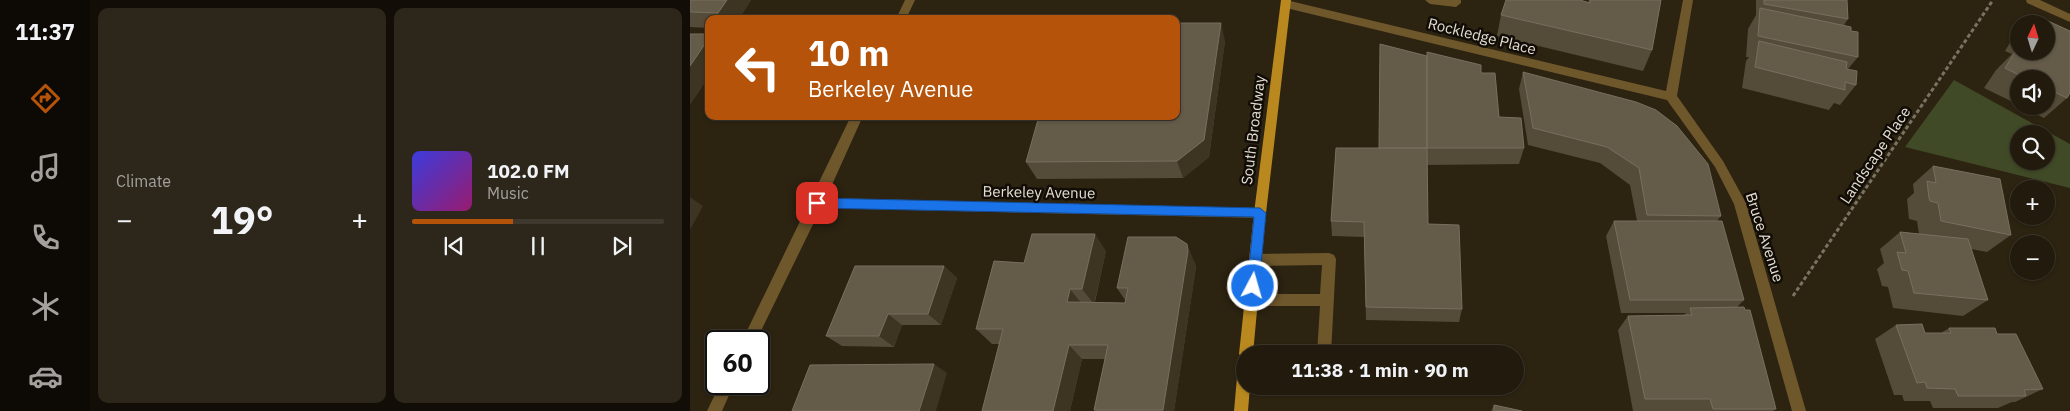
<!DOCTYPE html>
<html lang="en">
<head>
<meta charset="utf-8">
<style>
  :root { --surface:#211a0d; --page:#2d271b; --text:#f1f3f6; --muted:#a2a19d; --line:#3e382e; --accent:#b45309 }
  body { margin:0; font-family:"IBM Plex Sans",sans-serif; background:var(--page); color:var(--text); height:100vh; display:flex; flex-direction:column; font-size:19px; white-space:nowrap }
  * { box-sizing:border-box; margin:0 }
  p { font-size:16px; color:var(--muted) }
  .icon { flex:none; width:28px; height:28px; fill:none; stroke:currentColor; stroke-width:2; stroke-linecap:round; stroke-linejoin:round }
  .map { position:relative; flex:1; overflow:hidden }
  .drawer { display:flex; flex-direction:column; gap:8px; padding:8px; background:#120e07; width:600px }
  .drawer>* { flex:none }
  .top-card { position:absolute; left:15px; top:15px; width:475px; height:105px; border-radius:10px; box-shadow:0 1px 4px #0004,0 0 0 1px var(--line); background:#b45309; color:#fff; overflow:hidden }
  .needle { width:32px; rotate:4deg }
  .buttons { position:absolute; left:1320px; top:15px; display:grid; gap:10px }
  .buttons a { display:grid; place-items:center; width:45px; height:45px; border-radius:50%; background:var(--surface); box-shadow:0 1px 4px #0004,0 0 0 1px var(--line); font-size:25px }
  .speed { position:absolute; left:15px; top:330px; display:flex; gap:10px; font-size:25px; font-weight:700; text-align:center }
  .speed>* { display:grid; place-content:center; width:65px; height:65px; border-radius:50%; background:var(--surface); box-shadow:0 1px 4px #0004,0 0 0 1px var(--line); line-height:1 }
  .speed .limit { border:2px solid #111; border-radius:8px; background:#fff; color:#111 }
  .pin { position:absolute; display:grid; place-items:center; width:42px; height:42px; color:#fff; margin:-21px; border-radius:10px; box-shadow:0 2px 8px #0006 }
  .me { position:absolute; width:55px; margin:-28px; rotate:6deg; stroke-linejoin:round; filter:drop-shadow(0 0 4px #0008) }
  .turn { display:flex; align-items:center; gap:18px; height:105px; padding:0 20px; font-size:22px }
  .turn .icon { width:65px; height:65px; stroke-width:2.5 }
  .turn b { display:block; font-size:35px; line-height:42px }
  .big { font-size:38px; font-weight:800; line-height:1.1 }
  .drawer .card { flex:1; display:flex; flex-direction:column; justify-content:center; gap:8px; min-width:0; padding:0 18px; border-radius:10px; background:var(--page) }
  .song { display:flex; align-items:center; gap:15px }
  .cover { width:60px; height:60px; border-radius:8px; background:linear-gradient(135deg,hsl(240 70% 55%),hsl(320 70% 35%)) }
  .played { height:5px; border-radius:2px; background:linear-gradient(90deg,var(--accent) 40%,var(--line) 40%) }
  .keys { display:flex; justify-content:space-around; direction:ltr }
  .heat { display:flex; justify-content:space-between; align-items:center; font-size:28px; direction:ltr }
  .drawer .tiles { flex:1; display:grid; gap:8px; grid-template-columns:repeat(2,1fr) }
  .trip { position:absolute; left:546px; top:345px; width:288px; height:50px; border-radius:25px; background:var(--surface); box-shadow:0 1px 4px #0004,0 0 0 1px var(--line); font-weight:800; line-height:50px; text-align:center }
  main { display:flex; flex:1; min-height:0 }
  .menu { display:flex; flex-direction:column; width:90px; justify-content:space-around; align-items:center; background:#0d0a05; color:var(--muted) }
  .menu .icon { width:35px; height:35px }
  .menu .active { color:var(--accent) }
  .menu b { font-size:22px; color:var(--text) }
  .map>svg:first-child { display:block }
  .green { fill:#404a26; fill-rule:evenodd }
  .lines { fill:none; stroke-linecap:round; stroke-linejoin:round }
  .path { stroke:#7a7263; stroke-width:3; stroke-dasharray:4 2.5; stroke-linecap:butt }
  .lane { fill:#6f572c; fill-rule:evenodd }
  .street { fill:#6f572c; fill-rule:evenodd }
  .primary { fill:#b9881e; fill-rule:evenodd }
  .wall { fill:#554b39 }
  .shaded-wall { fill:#3e3422 }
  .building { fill:#645b49; stroke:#786f5f }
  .route { fill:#1a73e8; stroke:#114b97 }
  .labels { text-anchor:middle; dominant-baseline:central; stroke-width:5; stroke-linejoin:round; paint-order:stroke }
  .street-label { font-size:15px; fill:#e4ded3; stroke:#110d06 }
</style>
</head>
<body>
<main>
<nav class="menu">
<b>11:37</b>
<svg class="icon active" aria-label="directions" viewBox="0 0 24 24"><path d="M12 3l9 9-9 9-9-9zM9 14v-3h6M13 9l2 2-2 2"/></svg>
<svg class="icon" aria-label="music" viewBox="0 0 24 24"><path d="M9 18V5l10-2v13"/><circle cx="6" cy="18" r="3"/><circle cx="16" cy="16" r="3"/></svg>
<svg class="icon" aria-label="phone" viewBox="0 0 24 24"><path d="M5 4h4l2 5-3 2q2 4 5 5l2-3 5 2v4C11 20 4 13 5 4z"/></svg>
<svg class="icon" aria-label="climate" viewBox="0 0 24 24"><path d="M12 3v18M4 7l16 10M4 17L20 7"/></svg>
<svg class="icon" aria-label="car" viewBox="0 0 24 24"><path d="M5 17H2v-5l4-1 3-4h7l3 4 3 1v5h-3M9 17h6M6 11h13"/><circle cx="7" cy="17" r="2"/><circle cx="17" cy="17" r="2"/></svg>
</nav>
<section class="drawer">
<div class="tiles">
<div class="card"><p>Climate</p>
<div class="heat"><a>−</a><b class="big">19°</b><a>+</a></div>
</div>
<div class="card">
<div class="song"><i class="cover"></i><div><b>102.0 FM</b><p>Music</p></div></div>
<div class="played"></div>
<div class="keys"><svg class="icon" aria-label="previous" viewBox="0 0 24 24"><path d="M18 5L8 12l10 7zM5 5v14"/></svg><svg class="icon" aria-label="pause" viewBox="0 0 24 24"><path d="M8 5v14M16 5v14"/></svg><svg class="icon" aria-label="next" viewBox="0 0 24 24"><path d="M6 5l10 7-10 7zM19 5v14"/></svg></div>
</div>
</div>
</section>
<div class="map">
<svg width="1380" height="411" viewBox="0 0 1380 411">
  <rect width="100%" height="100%" fill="#2c2311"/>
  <path class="green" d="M1264,80L1380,144V188L1215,147ZM1329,134H1356V161H1329Z"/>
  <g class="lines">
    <path class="path" d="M1103,296L1303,0"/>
    <path class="lane" d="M735,0H771V3L766,7L740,4Z
      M639,253L644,255L646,259L641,354H627L630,306H562L557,304L555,300L557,296L562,294H630L632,265L566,266L561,264L559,260L561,256L566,254Z"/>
    <path class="street" d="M215,0H225L216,19H206Z
      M596,0L976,91L993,0H1003L987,96L1033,161L1056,203L1116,411H1102L1044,204L1025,167L977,100L592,7V1Z
      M1336,0H1350L1380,14V22L1337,3Z
      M161,116H173L136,198L570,208L574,209L576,213L574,217L570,218L131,208L66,341H52Z
      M30,384H44L32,411H17Z"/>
    <path class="primary" d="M591,0H601L576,213L563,354H555V386H560L558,411H544L548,366L550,361L554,360L549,354L564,213Z"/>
  </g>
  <path class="wall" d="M0,0H61L49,19H19V28L0,27Z
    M899,0H971L962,50L953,71L807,36L811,15L890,1L898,3Z
    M1066,0H1157L1158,19L1154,25L1161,31L1168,57L1158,69L1166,85L1150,105L1144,103L1139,110L1052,88L1056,61L1059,57H1056L1058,29L1066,15Z
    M1345,15L1380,31V93L1377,98L1354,118L1330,106H1356V79H1329V105L1294,88L1306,70L1322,54L1315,51L1324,36L1329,31V51H1356V24H1336Z
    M535,41L519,157L493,178L347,179L336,162Z
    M833,72L1031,216L1027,221L1054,300L1047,307L1086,409L1083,411H943L928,330L938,316L994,315L996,313H931L916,236L924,221H947L940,185L910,163L838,145L829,89Z
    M791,73L809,117L834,148L829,164L737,165L738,224L772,309L769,322L676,320L674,237L642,236L641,221L689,148Z
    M1243,166L1321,235L1297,252L1281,249L1298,300L1273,316L1203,308L1198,287L1192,286L1187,269L1194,263L1190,249L1210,232L1229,234L1227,221L1219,219L1217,199L1224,193L1223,184Z
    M416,251L405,302L435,303V300L427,288L504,261L506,267L484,411H406L404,410L415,359H392L380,411H292L310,344H302L286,329Z
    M254,266L267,278L251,325H212L204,347L152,346L136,336Z
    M1206,325L1235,333H1251L1259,328L1307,334L1353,389L1325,402H1322L1308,408H1243L1240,401H1214L1212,395H1204L1185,339Z
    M804,405L832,411H801Z"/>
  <path class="shaded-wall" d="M37,0H61L49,19H33L28,13Z
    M531,23L535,41L519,157L493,178L487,161Z
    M19,38V77L0,105V66Z
    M0,197L13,206L0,230Z
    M405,234L416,251L404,304L392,289Z
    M497,244L504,261L506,267L484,411H474L473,410Z
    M254,266L267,278L251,325L238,314Z
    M380,289L392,304L377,302Z
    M198,314L212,325L204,347L189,336Z
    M379,345L392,359L380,411H363Z
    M244,364L257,373L246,411H229Z"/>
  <path class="building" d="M0,0H37L28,13L0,12Z
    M816,0H890L900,3V0H971L962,50L811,15Z
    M1074,0H1157L1158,19L1074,4Z
    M1070,8L1161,27V31L1168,32V57L1068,36Z
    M1345,15L1380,31V93L1377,98L1356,88V79H1337L1315,68L1327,49L1329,50V51H1331L1336,53L1337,51H1356V24H1340Z
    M486,23H531L514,140L487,161L336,162L349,116H486Z
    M0,34H19V38L0,66Z
    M1069,41L1157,62L1156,69L1167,71L1166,85L1155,82V90L1065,67Z
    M690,44L737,56V148H689Z
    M737,52L791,65V73H805L809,117L831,118L834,148H737Z
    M833,72L946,102L966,110L987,126L1018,164L1031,216L957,215L949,168L917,147L843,128Z
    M646,148H737L738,224L769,225L772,309L676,307L674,222L641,221Z
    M1243,166L1310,179L1321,235L1251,221L1248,203L1240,201L1239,198L1237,181L1246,183Z
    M924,221H1032L1054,300H940Z
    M1210,232L1278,239L1298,300L1224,293L1218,271L1212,270L1207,252L1216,253Z
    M342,234H405L392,289H380L377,302L435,303L438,288H427L438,237H486L497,244L498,251L473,410H404L418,345H379L363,411H292L313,329H286L304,261L334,263Z
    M165,266H254L238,314H198L189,336H136Z
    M1054,307L1055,310H1060L1086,409H1023L1020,399H955L938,316L1002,315L1000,308Z
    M1232,324L1235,333H1261L1259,328H1305L1307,334H1326L1353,389L1334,390L1336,396H1268L1265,389L1237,388L1235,382L1227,383L1206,325Z
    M244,364L229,411H102L120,365Z
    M804,405L832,411H804Z"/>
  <path class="route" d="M127,198L570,208L576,213L569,286L563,292L557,286L564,217L127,208L121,203Z"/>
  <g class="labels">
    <g class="street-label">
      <text transform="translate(792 36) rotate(14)">Rockledge Place</text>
      <text transform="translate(563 130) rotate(-83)">South Broadway</text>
      <text transform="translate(1185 155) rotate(-56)">Landscape Place</text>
      <text transform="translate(349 192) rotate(1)">Berkeley Avenue</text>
      <text transform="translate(1075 237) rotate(72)">Bruce Avenue</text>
    </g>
  </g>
</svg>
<div class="buttons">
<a><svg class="needle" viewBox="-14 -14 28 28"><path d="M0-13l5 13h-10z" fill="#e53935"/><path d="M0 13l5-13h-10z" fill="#a2a19d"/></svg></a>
<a><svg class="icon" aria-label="sound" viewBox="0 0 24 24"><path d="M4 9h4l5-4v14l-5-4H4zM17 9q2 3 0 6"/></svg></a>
<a><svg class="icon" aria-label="search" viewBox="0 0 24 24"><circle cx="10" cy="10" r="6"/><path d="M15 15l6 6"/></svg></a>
<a>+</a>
<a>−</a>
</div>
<div class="speed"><div class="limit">60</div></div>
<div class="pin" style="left:127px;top:203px;background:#d93025"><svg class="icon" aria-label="arrive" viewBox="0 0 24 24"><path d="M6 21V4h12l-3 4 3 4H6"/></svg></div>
<svg class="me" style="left:563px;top:286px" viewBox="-20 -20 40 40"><circle r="17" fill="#1a73e8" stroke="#fff" stroke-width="3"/><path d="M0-11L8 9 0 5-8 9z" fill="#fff"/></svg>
<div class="trip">11:38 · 1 min · 90 m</div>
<div class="top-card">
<div class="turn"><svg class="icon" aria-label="left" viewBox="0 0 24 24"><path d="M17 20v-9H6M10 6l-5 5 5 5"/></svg><div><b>10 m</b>Berkeley Avenue</div></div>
</div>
</div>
</main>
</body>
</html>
